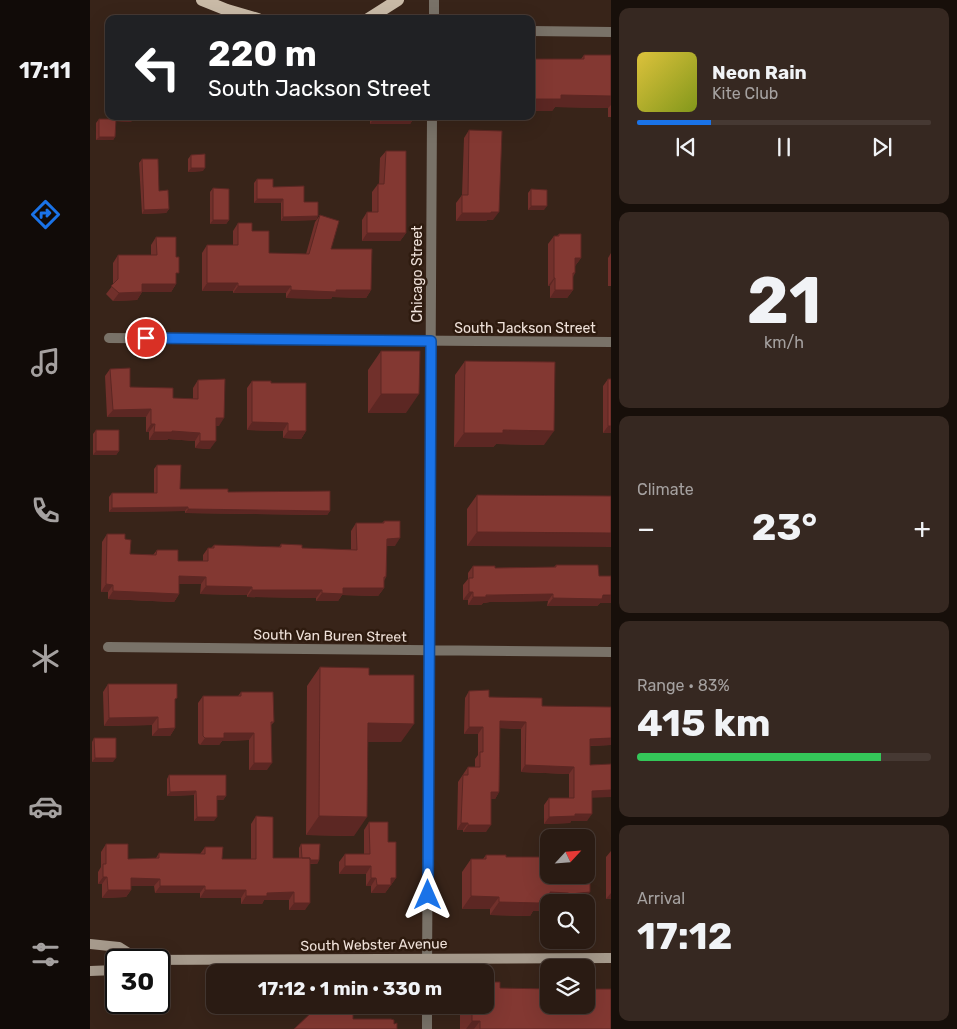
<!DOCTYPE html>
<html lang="en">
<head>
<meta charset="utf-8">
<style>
  :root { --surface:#2a1b13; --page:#362821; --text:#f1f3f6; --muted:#a5a1a0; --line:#463933; --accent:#1a73e8 }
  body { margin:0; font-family:Rubik,sans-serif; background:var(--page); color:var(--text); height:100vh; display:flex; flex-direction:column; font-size:19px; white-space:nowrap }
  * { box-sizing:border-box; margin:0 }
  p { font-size:16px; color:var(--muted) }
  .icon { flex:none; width:28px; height:28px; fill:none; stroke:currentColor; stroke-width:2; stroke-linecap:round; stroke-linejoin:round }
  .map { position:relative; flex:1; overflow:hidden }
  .panel { display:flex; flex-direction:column; gap:8px; padding:8px; background:#170f0a; width:346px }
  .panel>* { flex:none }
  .hud { position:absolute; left:15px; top:15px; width:430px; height:105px; border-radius:10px; box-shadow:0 5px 20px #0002,0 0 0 1px var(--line); background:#202124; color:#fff; overflow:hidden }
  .needle { width:32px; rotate:64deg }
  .controls { position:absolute; left:450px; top:829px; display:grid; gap:10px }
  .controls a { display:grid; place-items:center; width:55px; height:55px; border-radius:10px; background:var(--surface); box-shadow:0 5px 20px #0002,0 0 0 1px var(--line); font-size:25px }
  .speed { position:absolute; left:15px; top:949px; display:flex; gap:10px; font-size:25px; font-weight:700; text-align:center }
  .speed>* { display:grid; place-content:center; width:65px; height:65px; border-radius:50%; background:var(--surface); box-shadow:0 5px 20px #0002,0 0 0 1px var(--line); line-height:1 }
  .speed .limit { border:2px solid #111; border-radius:8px; background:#fff; color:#111 }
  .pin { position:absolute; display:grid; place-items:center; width:42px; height:42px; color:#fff; margin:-21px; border:2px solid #fff; border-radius:50%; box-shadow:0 1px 5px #0007 }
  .me { position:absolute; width:55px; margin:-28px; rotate:0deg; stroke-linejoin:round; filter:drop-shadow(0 0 4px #0008) }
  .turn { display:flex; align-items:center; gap:18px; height:105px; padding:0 20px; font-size:22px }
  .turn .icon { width:65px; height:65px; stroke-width:2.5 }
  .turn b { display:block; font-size:35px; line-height:42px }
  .big { font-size:38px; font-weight:700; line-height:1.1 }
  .panel .widget { flex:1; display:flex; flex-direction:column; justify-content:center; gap:8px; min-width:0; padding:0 18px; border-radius:10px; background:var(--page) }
  .panel .dial { align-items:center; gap:0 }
  .dial b { font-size:65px; line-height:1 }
  .song { display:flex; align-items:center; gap:15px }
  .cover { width:60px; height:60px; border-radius:8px; background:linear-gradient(135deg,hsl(50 70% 55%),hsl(70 70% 35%)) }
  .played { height:5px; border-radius:2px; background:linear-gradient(90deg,var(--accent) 25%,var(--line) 25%) }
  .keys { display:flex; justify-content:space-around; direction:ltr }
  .heat { display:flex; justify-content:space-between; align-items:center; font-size:28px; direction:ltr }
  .charge { height:8px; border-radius:4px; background:linear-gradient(90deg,#34c759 83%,var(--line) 0) }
  .trip { position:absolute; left:116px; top:964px; width:288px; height:50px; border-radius:10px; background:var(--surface); box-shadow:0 5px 20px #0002,0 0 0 1px var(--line); font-weight:700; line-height:50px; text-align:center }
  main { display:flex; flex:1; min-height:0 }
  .tabs { display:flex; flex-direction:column; width:90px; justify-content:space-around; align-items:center; background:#110b08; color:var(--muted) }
  .tabs .icon { width:35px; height:35px }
  .tabs .selected { color:var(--accent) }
  .tabs b { font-size:22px; color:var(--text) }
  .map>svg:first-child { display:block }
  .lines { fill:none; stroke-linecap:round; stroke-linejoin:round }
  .street { stroke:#797268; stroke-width:10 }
  .secondary { stroke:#a69a8c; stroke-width:10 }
  .primary { stroke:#c9baa7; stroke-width:12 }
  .wall { fill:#71302b }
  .shaded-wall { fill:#5c2723 }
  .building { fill:#833832; stroke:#5c2723 }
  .route-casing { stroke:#114b97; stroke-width:12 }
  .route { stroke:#1a73e8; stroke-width:9 }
  .labels { text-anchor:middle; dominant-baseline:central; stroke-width:5; stroke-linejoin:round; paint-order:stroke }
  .street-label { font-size:14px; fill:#efe1d9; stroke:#2e1b0f }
</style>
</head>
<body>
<main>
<nav class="tabs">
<b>17:11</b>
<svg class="icon selected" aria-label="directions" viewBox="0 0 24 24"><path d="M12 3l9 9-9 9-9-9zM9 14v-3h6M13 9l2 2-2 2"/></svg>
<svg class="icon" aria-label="music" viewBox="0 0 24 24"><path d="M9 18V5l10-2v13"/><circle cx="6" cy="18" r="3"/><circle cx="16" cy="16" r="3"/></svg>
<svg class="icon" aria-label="phone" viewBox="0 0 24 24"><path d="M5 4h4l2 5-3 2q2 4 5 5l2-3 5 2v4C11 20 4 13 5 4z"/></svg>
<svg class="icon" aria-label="climate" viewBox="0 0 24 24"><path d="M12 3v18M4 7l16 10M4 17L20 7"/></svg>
<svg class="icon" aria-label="car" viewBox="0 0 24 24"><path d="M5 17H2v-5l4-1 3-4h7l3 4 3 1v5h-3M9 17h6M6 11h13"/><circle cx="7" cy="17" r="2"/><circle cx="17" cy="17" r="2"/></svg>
<svg class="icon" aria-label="filters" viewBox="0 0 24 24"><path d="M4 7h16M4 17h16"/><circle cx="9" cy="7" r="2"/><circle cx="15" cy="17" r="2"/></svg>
</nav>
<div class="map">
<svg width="521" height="1029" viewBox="0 0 521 1029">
  <rect width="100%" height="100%" fill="#382419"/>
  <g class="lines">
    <path class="street" d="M344,0V19
      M441,31L521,32
      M19,338L521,342
      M18,647L521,652
      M337,972L342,116
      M337,1029V1005"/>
    <path class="secondary" d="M0,944L29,947L48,959
      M47,960L521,958
      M0,971L26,970"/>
    <path class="primary" d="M112,0L137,10L168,19
      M278,19L308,0"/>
  </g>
  <path class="wall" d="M494,55H521V117H518V108L465,107L462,111H441V59H491Z
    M22,116H44L41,122L26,121L25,137L23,140H6V123L9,119H22Z
    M280,116H325L320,124H280Z
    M379,130L403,220H397L396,221H366V203L372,195L374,138Z
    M296,151L316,233L310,241H272V220L277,212H282V192L288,184H289L290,158Z
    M101,155L113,171L98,172V159Z
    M52,159L79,209L76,213L52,214L49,163Z
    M167,179L183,187L228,216L226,220L191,221V203H164V183Z
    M123,188L139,220L136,224H120V192Z
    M441,189L454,210H438V193Z
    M230,215L241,249L281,290L276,298L242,297L241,299L196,298V293H143V291H112V253L117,245H143V231L148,223L162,231L179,253L216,254L225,222Z
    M469,234L491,258L485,266V273L483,277V290L477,298H460V286H458V244L464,236H467Z
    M66,237L86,276V284L81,292H52L47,300L23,301L16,294L23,285V263L28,255H61V245Z
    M521,253V286H518V258Z
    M291,351L316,413H278V370Z
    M375,361L454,445L406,444L403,447H364L365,375Z
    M20,369L40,387L83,398L103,399V388L108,380L129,426H126L120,449L105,448V441L78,439L77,440H59V432H56V417H17L15,376Z
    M518,379L521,433H513V386Z
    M162,381L216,431L211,439L193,438V431L157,430V388Z
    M6,430L29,451L26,455H3V434Z
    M67,465L90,489L138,492L240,511L237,515L95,513V511L19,512V497L22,493H64V469Z
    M387,495L521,496L377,546V509Z
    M294,521L305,546H297L296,577L294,581V588L288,596L252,595L248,601H226V598L157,597V595L110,594L111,584H89V594L84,602L18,599V592H11L12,542L17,534L35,539L40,554L63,555L67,550L88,561H113V555L118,548H121L124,545L189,547L191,544L212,548L261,550V531L266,523H292Z
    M466,565L510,603L507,606H457L458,601L400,602L393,603L391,605H378V600H373V585L378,579V573L383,566L405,568L464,567Z
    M230,667L279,675L311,742H278L264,836L216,835L217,686Z
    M18,684L85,701V728L80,736H62V725L14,726L13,692Z
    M379,691L399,697L452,706L521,745L500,746V765L521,764V797H502L497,821H481L480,823L454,824V805L459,798H479V774L431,772V729L410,728L409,792L405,799H401L396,832H373V830H367L368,782L378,767H385V759L388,755V734H374L375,698Z
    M151,692L184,722L181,725L177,770H159V740L132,741L129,745H110L108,743V703L113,696H148Z
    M4,738L23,762H2V742Z
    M79,775L136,796L133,800H127L124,821H104V795L77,796V779Z
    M166,816L183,858H209V848L211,844L229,860L227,864H220L215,910H199V900H174L172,904H151V898H110V893H65L64,886H41V890L36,897L12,898V884H8V872L11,867V852L16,844L38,859L66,858L69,853L110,854L115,847L132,859H161V824Z
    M279,822L298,842L306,878L295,893H281V886H276V874H249V862L255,854H274V830Z
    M521,851V899H516V857Z
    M396,855L416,857L459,875L492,902H459V905H455L451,911H443L440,916L400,915V909H372V872L381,859H393Z
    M410,988L521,1029H370V1005H395Z"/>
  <path class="shaded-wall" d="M471,95L521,96V105L518,108L465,107L462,111H441V99Z
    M26,116H44L41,122L22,121Z
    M148,116H166L165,117H148Z
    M285,116L325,117L320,124H280Z
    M9,137H25L23,140H6Z
    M101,168H115L113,171L98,172Z
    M167,199H193L191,203H164Z
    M441,206H457L454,210H438Z
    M79,209L76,213L52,214L54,210Z
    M401,212H409L403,220H397L396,221H366L372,213Z
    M228,216L226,220L191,221L193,217Z
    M123,220H139L136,224H120Z
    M277,233H316L310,241H272Z
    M485,258H491L485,266Z
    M464,278H465L460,286H458Z
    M117,283H148L143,291H112Z
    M52,284H86L81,292H47Z
    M148,286H201L196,293H143Z
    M201,290H281L276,298L242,297L241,299L196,298Z
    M465,290H483L477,298H460Z
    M52,292L47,300L23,301L29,293Z
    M291,394H329L316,413H278Z
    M61,409L56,417H17L23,410Z
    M126,418H134L129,426H120Z
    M162,422L198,423L193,431L157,430Z
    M61,424H65L59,432H56Z
    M518,426H521V433H513Z
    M413,430L464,431L454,445L406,444L403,447H364L374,433Z
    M82,431L110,433L105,441L78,439L77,440H59L64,432Z
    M198,431H216L211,439L193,438Z
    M110,441H126L120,449L105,448Z
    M6,451H29L26,455H3Z
    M98,507L95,511L19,512L22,508Z
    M98,509L240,511L237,515L95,513Z
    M387,532L521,533V547L377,546Z
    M310,538L305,546H291L297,539Z
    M89,576L116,577L111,584H84Z
    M16,584L23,585L18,592H11Z
    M116,586L162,587L157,595L110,594Z
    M253,588H294L288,596L252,595L248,601H226L232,593Z
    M162,590H232L226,598L157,597Z
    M23,591L89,594L84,602L18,599Z
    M379,592H383L378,600H373Z
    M463,594L458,601L400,602L393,603L391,605H378L383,597L405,595Z
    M521,595V603H510L507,606H457L463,598Z
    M68,717L62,725L14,726L19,718Z
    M410,721L436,722L431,729L405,728Z
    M278,723L324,724L311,742H265Z
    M379,727H393L388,734H374Z
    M85,728L80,736H62L68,729Z
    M134,733H164L159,740L132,741L129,745H110L115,738Z
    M521,738V745L495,746L500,739Z
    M5,758H26L23,762H2Z
    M164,763H182L177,770H159Z
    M435,765L484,767L479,774L431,772Z
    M521,790V797L497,798L502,791Z
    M106,791L104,795L77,796L80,792Z
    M401,792H409L405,799H396Z
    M127,796H136L133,800H124Z
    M485,814H502L497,821H481L480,823L454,824L459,817Z
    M229,816L277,817L264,836L216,835Z
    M107,817H127L124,821H104Z
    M371,823H378L373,830H367Z
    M378,825H401L396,832H373Z
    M212,859L229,860L227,864L209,863Z
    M255,866H281L276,874H249Z
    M13,877H17L12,884H8Z
    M41,878L70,879L64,886H35Z
    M281,878H286L281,886H276Z
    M301,878H306L295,893H281L287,885Z
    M70,886H115L110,893H65Z
    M18,890H41L36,897L12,898Z
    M115,890H156L151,898H110Z
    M204,892L199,900H174L172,904H151L156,896L177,893Z
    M460,892L478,893L471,902H459V905H455L451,911H443L440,916L400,915L409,902L451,898Z
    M500,892L492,902H474L480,894Z
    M521,893V899H516Z
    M381,896L409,897L400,909H372Z
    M204,903H220L215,910H199Z
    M382,1021H390L384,1029H376Z"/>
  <path class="building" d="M494,55H521V96L471,95V99H441V59H494Z
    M9,119H26L25,137H9Z
    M379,130L412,131L409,212H401V213H372V195H378Z
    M296,151H316V233H277V212H288V184H294Z
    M115,154V168H101V155Z
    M52,159H68L69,191L78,190L79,209L54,210Z
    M167,179H183V187L214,186V202H228V216L193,217V199H167Z
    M123,188L139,189V220H123Z
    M441,189L457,190V206H441Z
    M230,215L249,221L241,249H282L281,290H246V292L201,290V286H148V283H117V245H148V223H162V231H179V253L219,254Z
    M469,234H491V258H485V273H483V290H465V278H464V236H469Z
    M66,237H86V257H89V273H86V284H52V292L29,293L21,286L28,279V255H67Z
    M291,351H330L329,394H291Z
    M375,361L465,362L464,431L413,430V433H374Z
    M40,368V387L83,388V398L108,399V380L135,379L134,418H126V441H110V433L82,431V432H64L65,424H61V409L23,410L20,369Z
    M518,379H521V426H518Z
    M162,381H181V383H216V431H198V423L162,422Z
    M6,430H29V451H6Z
    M67,465H91L90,489H138V492L240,491V511L98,509V507L22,508V493H67Z
    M387,495L521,496V533L387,532Z
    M294,521H310V538L297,539L296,577H294V588H253V594L232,593V590H162V587L116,586V577L89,576V594L23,591V585L16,584L17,534H35V539L41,540L40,554L66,555L67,550H88V561H118V548H124V545L191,547V544L212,545V548L267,550L266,523H294Z
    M466,565H508L509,576H521V595H513L512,599L463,598V594L405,595H396V597H383V592H379V578H383V566H405V568L466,567Z
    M230,667L279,668V675H324V724L278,723L277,817L229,816Z
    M18,684H87V698L85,699V728L68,729V717L19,718Z
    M399,690V697L452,698V706L521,707V738L500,739V765L521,764V790L502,791V814H485V816L459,817V798H484V767L435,765L436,722L410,721L409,792H401V825H378V823H371L373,775H378V767H390V752H393V727H379V691Z
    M151,692H183L184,722H181L182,763H164V733H134V738H115L113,736V696H151Z
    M4,738H26V758H5Z
    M79,775H136V796H127V817H107L106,791L80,792Z
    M166,816L183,817V858H220V903H204V892L177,893V896H156V890H115V886H70V879L41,878V890H18L17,877H13V864H16V844H38V859L69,858V853L115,854V847H133L132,859H166Z
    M279,822H298V842H306V878H301V885H287L286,878H281V866H255V854H280Z
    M211,844H230L229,860H220V858H212Z
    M396,855H416V857H459V875H496V863H500V892L480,894L478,893L460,892V898H451L449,903L409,902V897L381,896V859H396Z
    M395,982H410V988L459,989V1005H496V989H521V1029H390V1021H382V1005H395Z
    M249,1007H263V1019H301L304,1020V1024L307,1023V1029H204L224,1010H249Z"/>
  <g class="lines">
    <g class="route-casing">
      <path id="route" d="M56,338L341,341L338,895"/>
    </g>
    <use href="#route" class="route"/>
  </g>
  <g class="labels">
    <g class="street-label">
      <text transform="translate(327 274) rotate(-90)">Chicago Street</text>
      <text x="435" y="328">South Jackson Street</text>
      <text transform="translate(240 636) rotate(1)">South Van Buren Street</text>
      <text transform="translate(284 945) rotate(-1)">South Webster Avenue</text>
    </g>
  </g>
</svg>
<div class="controls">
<a><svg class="needle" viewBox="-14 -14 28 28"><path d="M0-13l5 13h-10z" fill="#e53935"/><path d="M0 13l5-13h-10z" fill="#a5a1a0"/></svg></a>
<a><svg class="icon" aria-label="search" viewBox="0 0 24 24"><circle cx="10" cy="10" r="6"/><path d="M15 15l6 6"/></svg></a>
<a><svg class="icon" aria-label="layers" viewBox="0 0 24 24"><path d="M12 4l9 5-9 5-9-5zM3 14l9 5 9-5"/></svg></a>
</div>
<div class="speed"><div class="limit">30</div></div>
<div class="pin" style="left:56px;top:338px;background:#d93025"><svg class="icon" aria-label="arrive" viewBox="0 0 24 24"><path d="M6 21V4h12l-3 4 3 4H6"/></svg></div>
<svg class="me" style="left:338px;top:895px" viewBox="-20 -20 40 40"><path d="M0-17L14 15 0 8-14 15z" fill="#1a73e8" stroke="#fff" stroke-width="4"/></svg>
<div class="trip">17:12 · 1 min · 330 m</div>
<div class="hud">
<div class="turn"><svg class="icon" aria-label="left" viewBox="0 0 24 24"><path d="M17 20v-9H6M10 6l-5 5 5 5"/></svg><div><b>220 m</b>South Jackson Street</div></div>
</div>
</div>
<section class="panel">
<div class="widget">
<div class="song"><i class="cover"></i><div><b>Neon Rain</b><p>Kite Club</p></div></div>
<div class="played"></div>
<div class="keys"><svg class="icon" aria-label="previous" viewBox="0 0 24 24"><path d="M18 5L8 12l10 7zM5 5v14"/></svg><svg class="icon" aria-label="pause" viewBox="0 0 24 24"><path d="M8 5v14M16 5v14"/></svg><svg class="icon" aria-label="next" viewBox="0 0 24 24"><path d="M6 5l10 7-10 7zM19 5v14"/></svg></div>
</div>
<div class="widget dial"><b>21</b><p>km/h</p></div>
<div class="widget"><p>Climate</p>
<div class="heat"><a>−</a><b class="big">23°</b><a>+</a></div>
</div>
<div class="widget"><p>Range · 83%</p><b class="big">415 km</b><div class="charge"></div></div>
<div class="widget"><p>Arrival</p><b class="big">17:12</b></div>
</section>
</main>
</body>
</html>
